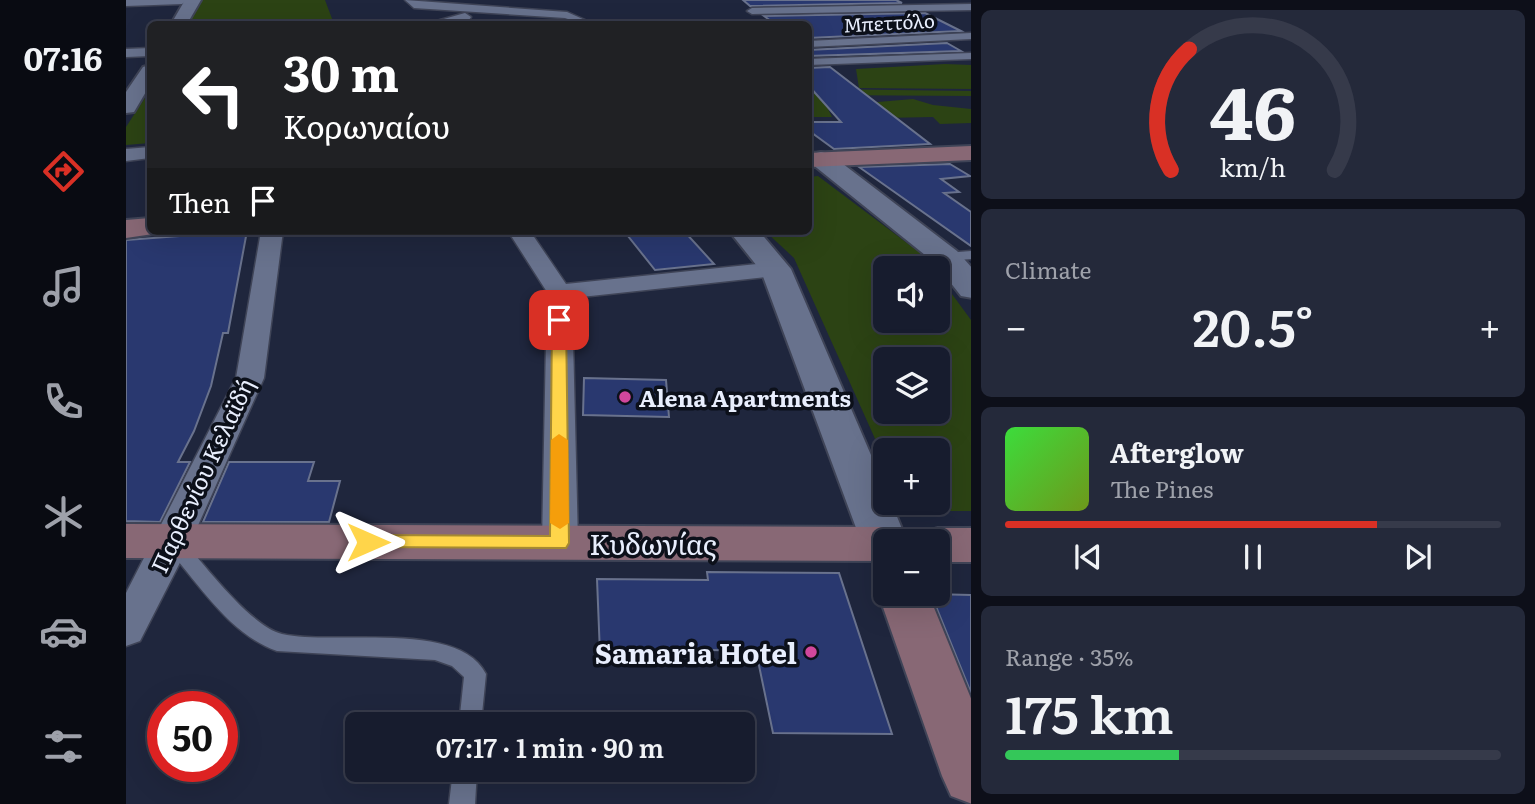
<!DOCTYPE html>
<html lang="en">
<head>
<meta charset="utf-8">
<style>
  :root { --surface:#171c2e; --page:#24293a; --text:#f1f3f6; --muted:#9ea1aa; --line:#363a4a; --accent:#d93025 }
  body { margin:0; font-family:Literata,serif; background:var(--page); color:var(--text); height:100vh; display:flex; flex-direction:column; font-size:26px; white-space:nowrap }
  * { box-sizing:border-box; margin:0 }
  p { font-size:23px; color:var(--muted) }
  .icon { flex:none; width:38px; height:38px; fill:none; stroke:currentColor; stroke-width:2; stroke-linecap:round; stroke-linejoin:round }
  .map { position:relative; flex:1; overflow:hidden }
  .details { display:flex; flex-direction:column; gap:10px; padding:10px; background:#0d0f19; width:564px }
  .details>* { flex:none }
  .hud { position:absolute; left:21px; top:21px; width:665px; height:214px; border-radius:10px; box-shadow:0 7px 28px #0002,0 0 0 2px var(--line); background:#202124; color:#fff; overflow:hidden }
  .controls { position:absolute; left:747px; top:256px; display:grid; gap:14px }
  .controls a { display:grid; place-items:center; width:77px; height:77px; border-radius:10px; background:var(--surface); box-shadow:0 7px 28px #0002,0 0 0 2px var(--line); font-size:35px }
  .speed { position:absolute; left:21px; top:691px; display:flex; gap:14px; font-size:35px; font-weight:700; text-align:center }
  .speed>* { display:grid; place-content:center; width:91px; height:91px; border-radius:50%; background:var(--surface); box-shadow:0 7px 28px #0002,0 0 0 2px var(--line); line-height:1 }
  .speed .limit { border:10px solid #d22; background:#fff; color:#111 }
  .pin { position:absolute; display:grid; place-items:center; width:60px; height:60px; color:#fff; margin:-30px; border-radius:14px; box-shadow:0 4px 10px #0006 }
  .me { position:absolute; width:77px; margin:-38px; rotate:90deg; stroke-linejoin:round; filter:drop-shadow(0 0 5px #0008) }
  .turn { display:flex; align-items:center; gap:24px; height:147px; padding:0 21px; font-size:32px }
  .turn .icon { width:91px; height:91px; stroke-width:2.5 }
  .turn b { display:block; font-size:49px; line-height:60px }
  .then { display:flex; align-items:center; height:66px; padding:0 21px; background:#0003; gap:14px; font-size:26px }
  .big { font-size:52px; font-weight:600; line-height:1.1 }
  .details .card { flex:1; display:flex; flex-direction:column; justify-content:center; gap:10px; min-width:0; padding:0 24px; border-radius:10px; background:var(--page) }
  .details .dial { align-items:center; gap:0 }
  .dial svg { height:182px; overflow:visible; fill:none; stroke:var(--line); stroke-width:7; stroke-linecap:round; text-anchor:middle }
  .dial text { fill:var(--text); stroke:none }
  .song { display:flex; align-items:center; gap:21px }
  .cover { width:84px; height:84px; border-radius:10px; background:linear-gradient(135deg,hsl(120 70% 55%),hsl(80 70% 35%)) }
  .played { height:7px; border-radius:4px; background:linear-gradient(90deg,var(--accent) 75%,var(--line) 75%) }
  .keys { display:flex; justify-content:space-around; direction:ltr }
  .heat { display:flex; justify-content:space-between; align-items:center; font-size:38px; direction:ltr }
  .charge { height:10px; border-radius:5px; background:linear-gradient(90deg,#34c759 35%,var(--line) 0) }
  .trip { position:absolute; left:219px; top:712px; width:410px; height:70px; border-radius:10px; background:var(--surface); box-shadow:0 7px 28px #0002,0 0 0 2px var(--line); font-weight:600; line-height:70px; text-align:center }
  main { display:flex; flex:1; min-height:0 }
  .tab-bar { display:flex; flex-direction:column; width:126px; justify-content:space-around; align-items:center; background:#090b12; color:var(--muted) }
  .tab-bar .icon { width:49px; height:49px }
  .tab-bar .current { color:var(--accent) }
  .tab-bar b { font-size:32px; color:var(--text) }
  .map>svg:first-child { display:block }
  .green { fill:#2c4314; fill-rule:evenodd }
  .building { fill:#29386f; stroke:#69728d; stroke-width:2 }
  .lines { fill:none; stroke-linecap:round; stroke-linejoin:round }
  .service-casing { stroke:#3f4457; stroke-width:3 }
  .pedestrian-casing { stroke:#3f4457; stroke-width:3 }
  .minor-casing { stroke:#3f4457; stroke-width:3 }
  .tertiary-casing { stroke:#3f4457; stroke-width:4 }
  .secondary-casing { stroke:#3f4457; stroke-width:4 }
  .service { fill:#68728d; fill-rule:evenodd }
  .pedestrian { fill:#68728d; fill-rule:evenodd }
  .minor { fill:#68728d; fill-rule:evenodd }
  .tertiary { fill:#68728d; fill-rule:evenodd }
  .secondary { fill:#886875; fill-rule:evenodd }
  .route { fill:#ffd54a; stroke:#a68a30; stroke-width:2 }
  .slow { fill:#f59e0b }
  .hotel-dot { fill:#d1479c; stroke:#0c101a; stroke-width:2.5 }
  .labels { text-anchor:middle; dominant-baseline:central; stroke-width:7; stroke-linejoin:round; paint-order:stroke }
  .far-street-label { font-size:19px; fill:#e8eefd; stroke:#0c101a }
  .poi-label { font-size:23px; font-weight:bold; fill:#e8eefd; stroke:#0c101a; text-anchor:start }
  .street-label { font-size:23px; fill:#e8eefd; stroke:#0c101a }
  .near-street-label { font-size:28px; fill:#e8eefd; stroke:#0c101a }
  .near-poi-label { font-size:28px; font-weight:bold; fill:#e8eefd; stroke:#0c101a; text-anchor:end }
</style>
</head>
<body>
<main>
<nav class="tab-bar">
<b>07:16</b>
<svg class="icon current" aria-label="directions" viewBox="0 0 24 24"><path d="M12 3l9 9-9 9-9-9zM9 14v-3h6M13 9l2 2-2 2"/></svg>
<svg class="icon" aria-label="music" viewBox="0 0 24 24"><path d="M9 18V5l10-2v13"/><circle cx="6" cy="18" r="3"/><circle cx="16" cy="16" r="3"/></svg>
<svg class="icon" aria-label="phone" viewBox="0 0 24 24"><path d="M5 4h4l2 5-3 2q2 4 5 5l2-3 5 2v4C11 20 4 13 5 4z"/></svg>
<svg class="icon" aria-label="climate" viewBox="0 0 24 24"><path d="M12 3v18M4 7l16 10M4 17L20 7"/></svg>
<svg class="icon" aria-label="car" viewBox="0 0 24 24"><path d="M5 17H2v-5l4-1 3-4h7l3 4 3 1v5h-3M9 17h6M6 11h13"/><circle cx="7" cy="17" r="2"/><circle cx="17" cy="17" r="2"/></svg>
<svg class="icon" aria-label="filters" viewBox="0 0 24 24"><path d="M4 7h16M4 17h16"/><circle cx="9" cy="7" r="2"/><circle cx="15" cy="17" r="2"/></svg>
</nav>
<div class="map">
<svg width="846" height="804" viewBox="0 0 846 804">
  <rect width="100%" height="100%" fill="#1f263d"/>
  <path class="green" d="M74,0H199L208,24H62Z
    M819,64L845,65V89L733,88L730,69Z
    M692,89L845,91V96L697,95L740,103L787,99L807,105L845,109V123L814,124L807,117L757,118L749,108L702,109L706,117H683V90Z
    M24,90V143L0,145V127Z
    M692,176L797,255L807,268H760V320H812V275L845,320V511H782L778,502H812V450H760L759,461L668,258L639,231H682L683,177ZM760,359H812V411H760Z"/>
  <path class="building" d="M617,0H770L776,3L624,6Z
    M799,13L835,31L682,38V24H649L638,16Z
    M821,43L835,51L682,56V50Z
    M704,67L804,144L708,149L682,130V122H715L682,85V68Z
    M824,164L844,176L815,179L833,192L818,193L845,212V246L733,167Z
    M121,231L102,333H97L85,386L68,431L52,462H64L34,522L0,521V240Z
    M498,231H558L588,264L529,270Z
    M458,378L540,380L543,417L457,415Z
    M103,462H188L182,481H214L203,522H77Z
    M581,572L713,573L766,734L647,733L630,651L535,649L536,654H474L471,579L582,580Z
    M805,594L845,595V693Z"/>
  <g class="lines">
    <g class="service-casing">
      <path id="service" d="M846,251V259L820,261L814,257L820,253Z
        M48,536L55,538C77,563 124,626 156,634C207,646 333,619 360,674L355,724H333L338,677L326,666L309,660L151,651C104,635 73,584 41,548L38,543L41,538Z
        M327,770H351L349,804H323Z"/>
    </g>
    <g class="pedestrian-casing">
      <path id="pedestrian" d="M279,0L441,12L468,24H456L439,18L288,8Z
        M846,4V10L626,14L621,11L626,8Z
        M498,21L507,22L509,24H493Z
        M846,33V39L682,47V41Z
        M846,53V59L682,65V59Z"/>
    </g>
    <g class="minor-casing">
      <path id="minor" d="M0,0H62L56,4L0,6Z
        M339,13L345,17L343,20L322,24H300Z
        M24,48V56L0,57V49Z
        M24,147V158L0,161V149Z
        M135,231H157L138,378L65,541L14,641L0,646V593L110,378Z
        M382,231H404L440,284L650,262L658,264L662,269L658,274L650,276L446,298L452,543L447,552L434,556L421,552L416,543L421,292Z"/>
    </g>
    <g class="tertiary-casing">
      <path id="tertiary" d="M59,0H75L61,24H45Z
        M24,65V85L8,112L0,113V92L17,67Z
        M695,152L704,154L831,251L846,268V298L835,296L809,263L686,164L683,159L686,154Z
        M603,231H633L665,269L760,490V502H765L781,541H760V561L742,556L736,544L635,271Z"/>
    </g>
    <g class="secondary-casing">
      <path id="secondary" d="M846,146V160L682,167V153Z
        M24,218V231H35L34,233L0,238V220Z
        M0,524L760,527L777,532L782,541H760V561L0,558Z
        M812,528H846V562H812V541H791L795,533Z
        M760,579V593H802L846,701V804L825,796L816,776L752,593Z"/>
    </g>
    <use href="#service" class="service"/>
    <use href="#pedestrian" class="pedestrian"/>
    <use href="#minor" class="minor"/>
    <use href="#tertiary" class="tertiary"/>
    <use href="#secondary" class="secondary"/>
  </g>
  <path class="route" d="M433,316L440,320L443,543L440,548L235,547L232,542L242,535L424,536L426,320Z"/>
  <path class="slow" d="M433,434L442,440L443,523L434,529L424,523L425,440Z"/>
  <g class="hotel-dot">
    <circle cx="499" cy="397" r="7"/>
    <circle cx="685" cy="652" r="7"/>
  </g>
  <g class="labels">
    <g class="far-street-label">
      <text transform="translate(763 22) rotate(-3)">Μπεττόλο</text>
    </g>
    <g class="poi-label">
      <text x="513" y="397">Alena Apartments</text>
    </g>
    <g class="street-label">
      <text transform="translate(75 475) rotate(-65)">Παρθενίου Κελαϊδή</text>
    </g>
    <g class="near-street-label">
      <text x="527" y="543">Κυδωνίας</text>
    </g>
    <g class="near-poi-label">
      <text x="671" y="652">Samaria Hotel</text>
    </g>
  </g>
</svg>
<div class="controls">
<a><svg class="icon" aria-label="sound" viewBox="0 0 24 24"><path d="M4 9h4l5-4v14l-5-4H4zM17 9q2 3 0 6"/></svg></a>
<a><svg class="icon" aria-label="layers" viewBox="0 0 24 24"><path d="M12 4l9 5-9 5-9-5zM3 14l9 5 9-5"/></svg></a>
<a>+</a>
<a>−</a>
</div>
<div class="speed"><div class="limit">50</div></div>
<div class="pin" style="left:433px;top:320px;background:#d93025"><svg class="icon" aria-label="arrive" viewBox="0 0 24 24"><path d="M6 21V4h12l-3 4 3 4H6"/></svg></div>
<svg class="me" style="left:242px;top:542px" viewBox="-20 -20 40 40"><path d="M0-17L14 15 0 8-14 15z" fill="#ffd54a" stroke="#fff" stroke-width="4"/></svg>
<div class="trip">07:17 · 1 min · 90 m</div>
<div class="hud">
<div class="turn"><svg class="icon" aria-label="left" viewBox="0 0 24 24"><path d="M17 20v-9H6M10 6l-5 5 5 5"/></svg><div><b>30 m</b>Κορωναίου</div></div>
<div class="then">Then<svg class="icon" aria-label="arrive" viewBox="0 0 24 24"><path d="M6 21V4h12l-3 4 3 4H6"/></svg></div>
</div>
</div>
<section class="details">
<div class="card dial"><svg viewBox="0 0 100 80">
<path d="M14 69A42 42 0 1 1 86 69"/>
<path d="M14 69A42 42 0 0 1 22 16" stroke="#d93025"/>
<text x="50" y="56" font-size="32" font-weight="700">46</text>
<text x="50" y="72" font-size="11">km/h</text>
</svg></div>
<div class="card"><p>Climate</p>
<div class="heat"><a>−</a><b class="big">20.5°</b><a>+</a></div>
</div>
<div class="card">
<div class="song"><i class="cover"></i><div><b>Afterglow</b><p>The Pines</p></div></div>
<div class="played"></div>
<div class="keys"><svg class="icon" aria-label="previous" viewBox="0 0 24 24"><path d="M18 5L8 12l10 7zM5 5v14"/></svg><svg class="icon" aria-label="pause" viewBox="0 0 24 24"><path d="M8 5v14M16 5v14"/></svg><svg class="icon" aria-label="next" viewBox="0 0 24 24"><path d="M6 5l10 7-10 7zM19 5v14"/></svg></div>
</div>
<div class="card"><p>Range · 35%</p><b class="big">175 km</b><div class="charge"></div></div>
</section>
</main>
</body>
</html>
